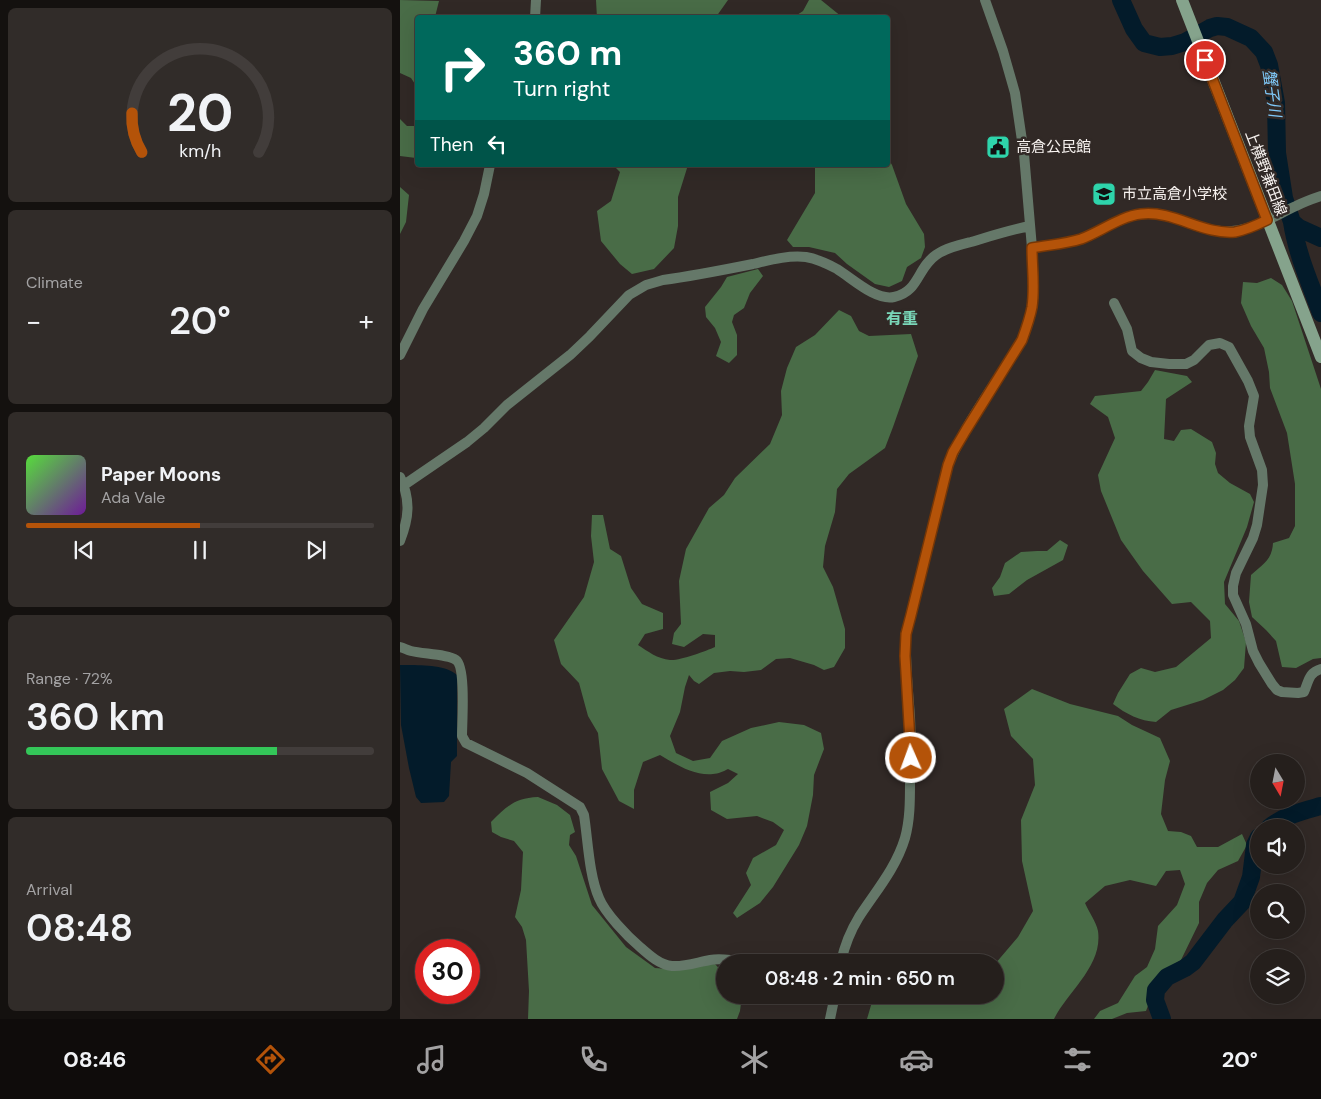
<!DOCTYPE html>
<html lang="en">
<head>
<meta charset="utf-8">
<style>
  :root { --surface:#251f1c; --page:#312c29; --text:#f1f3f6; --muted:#a3a2a3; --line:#423d3b; --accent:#b45309 }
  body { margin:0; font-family:"DM Sans","Noto Sans JP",sans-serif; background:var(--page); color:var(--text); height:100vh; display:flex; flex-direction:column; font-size:19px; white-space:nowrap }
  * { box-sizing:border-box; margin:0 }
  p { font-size:16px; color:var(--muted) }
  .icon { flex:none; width:28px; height:28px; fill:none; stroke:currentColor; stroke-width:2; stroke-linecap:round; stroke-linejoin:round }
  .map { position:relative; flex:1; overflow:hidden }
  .side { display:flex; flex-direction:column; gap:8px; padding:8px; background:#14110f; width:400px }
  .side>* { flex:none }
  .hud { position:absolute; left:15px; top:15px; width:475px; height:152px; border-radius:5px; box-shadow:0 5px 20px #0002,0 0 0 1px var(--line); background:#00695c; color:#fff; overflow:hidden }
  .needle { width:32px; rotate:170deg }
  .tools { position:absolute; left:850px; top:754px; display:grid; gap:10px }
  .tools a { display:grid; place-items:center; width:55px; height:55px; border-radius:50%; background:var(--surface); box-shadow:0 5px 20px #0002,0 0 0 1px var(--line); font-size:25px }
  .speed { position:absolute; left:15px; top:939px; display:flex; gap:10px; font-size:25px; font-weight:700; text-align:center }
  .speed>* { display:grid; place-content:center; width:65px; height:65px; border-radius:50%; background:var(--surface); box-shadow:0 5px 20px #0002,0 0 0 1px var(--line); line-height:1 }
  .speed .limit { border:8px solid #d22; background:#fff; color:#111 }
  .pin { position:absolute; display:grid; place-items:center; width:42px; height:42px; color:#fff; margin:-21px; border:2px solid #fff; border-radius:50%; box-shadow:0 1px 5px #0007 }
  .me { position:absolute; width:55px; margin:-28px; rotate:358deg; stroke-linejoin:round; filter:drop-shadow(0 0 4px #0008) }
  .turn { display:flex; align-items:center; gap:18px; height:105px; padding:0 15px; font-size:22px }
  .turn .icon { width:65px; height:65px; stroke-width:2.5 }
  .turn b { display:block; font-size:35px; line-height:42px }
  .then { display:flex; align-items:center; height:48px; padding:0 15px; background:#0003; gap:10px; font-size:19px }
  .big { font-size:38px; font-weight:600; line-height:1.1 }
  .side .tile { flex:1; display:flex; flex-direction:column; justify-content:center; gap:8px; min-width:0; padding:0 18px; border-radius:8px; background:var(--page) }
  .side .dial { align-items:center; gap:0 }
  .dial svg { height:130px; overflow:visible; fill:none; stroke:var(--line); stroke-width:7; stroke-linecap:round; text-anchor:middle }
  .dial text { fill:var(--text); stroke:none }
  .song { display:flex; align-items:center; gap:15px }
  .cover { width:60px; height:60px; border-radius:8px; background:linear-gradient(135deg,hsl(110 70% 55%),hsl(280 70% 35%)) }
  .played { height:5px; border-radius:2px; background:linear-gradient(90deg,var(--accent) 50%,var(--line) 50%) }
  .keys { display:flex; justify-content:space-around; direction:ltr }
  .heat { display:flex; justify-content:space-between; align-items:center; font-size:28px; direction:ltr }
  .charge { height:8px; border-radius:4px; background:linear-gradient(90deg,#34c759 72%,var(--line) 0) }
  .trip { position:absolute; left:316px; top:954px; width:288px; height:50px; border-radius:25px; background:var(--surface); box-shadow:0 5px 20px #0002,0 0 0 1px var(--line); font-weight:600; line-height:50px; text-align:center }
  .tabs { display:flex; height:80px; justify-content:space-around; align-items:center; background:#0f0c0b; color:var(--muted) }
  .tabs .icon { width:35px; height:35px }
  .tabs .active { color:var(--accent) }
  .tabs b { font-size:22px; color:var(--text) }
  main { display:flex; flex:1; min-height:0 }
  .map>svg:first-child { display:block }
  .forest { fill:#496c47 }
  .water { fill:#031b2a }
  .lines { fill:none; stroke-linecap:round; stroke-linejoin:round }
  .river { stroke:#031b2a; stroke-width:18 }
  .street { stroke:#657869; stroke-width:10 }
  .secondary { stroke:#85a38c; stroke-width:12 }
  .route-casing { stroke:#753606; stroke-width:12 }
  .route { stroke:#b45309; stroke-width:9 }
  .labels { text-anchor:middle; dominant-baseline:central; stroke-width:5; stroke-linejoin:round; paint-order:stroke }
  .poi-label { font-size:15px; fill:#f8f3f0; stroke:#312926; text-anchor:start }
  .street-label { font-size:15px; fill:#f8f3f0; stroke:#312926 }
  .water-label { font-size:16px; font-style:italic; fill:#7fc9f9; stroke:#312926 }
  .neighbourhood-label { font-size:16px; font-weight:bold; fill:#7ad7b9; stroke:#312926 }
</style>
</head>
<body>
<main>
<section class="side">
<div class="tile dial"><svg viewBox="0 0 100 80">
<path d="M14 69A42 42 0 1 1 86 69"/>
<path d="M14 69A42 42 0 0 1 8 45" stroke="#b45309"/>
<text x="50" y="56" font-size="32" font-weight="700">20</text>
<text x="50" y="72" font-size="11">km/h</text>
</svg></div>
<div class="tile"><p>Climate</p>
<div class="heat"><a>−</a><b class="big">20°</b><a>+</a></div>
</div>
<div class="tile">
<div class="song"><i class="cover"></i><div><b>Paper Moons</b><p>Ada Vale</p></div></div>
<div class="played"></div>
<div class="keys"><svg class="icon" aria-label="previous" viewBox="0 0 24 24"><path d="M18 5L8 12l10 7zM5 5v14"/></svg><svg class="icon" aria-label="pause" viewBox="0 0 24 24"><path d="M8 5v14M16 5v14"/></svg><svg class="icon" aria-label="next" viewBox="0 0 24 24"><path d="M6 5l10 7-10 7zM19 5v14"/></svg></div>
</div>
<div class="tile"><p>Range · 72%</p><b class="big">360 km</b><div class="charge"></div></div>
<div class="tile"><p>Arrival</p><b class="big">08:48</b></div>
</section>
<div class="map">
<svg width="921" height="1019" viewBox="0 0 921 1019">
  <rect width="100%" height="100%" fill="#312926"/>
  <path class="forest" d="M0,0L39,1L35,17L18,18L17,87L11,78L0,73Z
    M196,0H328L316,17L197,18Z
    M409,0H421L442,17H394L403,11Z
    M0,119L7,126H17V157L16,158L0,156Z
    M488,158L492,165L506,204L524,234L525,247L521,258L507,267L502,281L489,287L475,284L447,264L435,253L409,247H393L387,240L415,193V165H488Z
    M213,165H288L278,197V226L274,248L254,269L232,274L220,264L201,241L197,211L211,201L220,172Z
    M0,187L9,195L6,222L0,234Z
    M358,269L363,276L350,293L344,308L334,315L332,322L337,335V355L329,363L316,356L321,342L315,328L306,317L305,307L321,287L327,277Z
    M871,278L882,285L892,301L921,389V658L913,659L896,668L882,667L876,641L866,630L852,617L849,602L851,575C863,564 872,560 873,543L889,538L895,526V484L887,433L870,388L869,372L864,348L851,326L841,303L843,282L857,283Z
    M439,310L451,316L459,331L469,336L511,334L518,356L493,427L485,448L449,474L437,489L435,512L425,546L423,567L433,587L445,629V648L434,667L424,670L414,665L390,658L376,659L361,670L344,672L330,671L314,673L299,684L294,681L289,675L285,687L280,712L270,736L276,753L293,761L310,758L322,741L351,728L379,722L404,725L421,733L424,749L414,775L413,795L407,826L399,845L373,887L360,903L337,918L333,913L351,885L346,873L353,858L376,845L384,830L373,822L357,816L327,819L311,810L310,792L328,783L338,774L328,769C324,771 318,774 313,774C294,776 275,764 260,755L243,762L234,790V809L219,801L202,769L198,733L188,716L179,683L161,664L154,640L184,597L194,562L191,536L192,515H203L210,549L221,556L231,588L242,604L263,613V629L245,634L238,645C247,651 258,659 270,660C279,661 306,651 315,647V635L303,634L284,647L272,644L274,633L281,624L279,581L286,549L309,508L324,495L335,478L370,444L382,415L381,391L387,368L396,347L415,335Z
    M755,370L787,376L792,382L766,399L764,439L774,441L781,430L791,429L812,442L816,453L815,464L818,473L830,483L850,494L854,502L847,527L824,582L825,604L839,621L846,642L844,668L835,680L823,690L803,700L771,710L756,722C740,721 726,714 713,704L718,693L730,674L741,668L755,672L776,667L811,638L810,621L791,602L772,604L743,571L721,540L701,491L698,475L715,438L708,417L690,404L695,396L741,391L748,382Z
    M660,540L668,545L663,560L627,580L609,594L594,596L592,588L600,577L605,563L621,552L637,551H647Z
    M632,689L670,704L718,716L732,725L760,738L770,761L765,780L761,814L768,831L781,832L791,836L797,847H818L842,834L847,845L838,861L818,870L807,883L799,902V923L781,960L761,972L748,988L749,1003L746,1011L727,1013L712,1019H694L700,1011L718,1003L735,976L747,967L755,949L758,926L777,905L785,884L780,870L766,871L756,886L730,880L705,886L685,903C689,912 696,922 698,931C703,966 667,992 654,1019H467L474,995H595V964L618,937L633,911L622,861L621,820L635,785L633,759L611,736L604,709Z
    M138,797L157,805L170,815L175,832L170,835L169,845L176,856L192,905L226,947L255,968L268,969L315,964L325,975V995H342L340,1011L337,1019H128L129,991L126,940L122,927L115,917L121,890L123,852L114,841L101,837L92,832L91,822C107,806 115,798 138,797Z"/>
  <path class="water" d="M0,665C15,665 46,664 57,675V756L51,762L49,796L44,802L21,803L16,797L9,768L1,725Z"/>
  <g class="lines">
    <path class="river" d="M721,0L734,29L744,43L760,47L772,46L785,42L810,28L817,26L827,27L851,38L864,52L869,65L876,103L877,153L884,198L892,222L899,228L921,238
      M892,222C897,254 910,283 921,313
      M869,828C885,815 903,811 921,806
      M762,1019L755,1000L756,990L767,977L785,968L793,962L825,920L842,902L851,877L855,845L859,837"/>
    <path class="street" d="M135,18L136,0
      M632,248C648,245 665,244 680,239C700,232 719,217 740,214C768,209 794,230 821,231C849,233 872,217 896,206C904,202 912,199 921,196
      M714,303L727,329L732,351L741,358L751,362L769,364H786L794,360L809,345L820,343L829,347L848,381L854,396L849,426L850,437L862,470L863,485L857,525L853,538L836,573L833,586V595L846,624L853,651L859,663L872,684L877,690L882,692L898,693L904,692C909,681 908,673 921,669
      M0,355L23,309L64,241L77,216L84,194L90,165
      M0,477C11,500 9,518 0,541
      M4,485L67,442L84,428L107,405L170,355L190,336L229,295L246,285L263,280C293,276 323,270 353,264C370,260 388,255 406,257C417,259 428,264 437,269C453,279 476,301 494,297C519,292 517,268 536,255C546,248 559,245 571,242C591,236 610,230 630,226
      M0,647C4,648 7,650 11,651C22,654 48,654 56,660C66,667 62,723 62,736L66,743L127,773L180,807L184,815C188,841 189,875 199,898C205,913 227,936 240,947C249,955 260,965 272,966C285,967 298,962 310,960C321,958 333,960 344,962
      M441,962C444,948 451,930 459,917C476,891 496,868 505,838C510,820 510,801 510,782C511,760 511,739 510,717C508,690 505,662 506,634L548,465C566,422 598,380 622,340L628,324L632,308L634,291L632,248L624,154L615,93L603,51L585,0
      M430,1019L435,995"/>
    <path class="secondary" d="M782,0L921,357"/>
  </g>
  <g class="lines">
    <g class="route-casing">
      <path id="route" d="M511,758L505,656L506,634L511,615L548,465L553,452L566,430L622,340C626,329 630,318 632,307C635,287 632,268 632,248C648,245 665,244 681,239C700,232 721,216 741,214C774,210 802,235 835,232C846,230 857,225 867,220L805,60"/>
    </g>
    <use href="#route" class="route"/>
  </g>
  <defs>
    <g id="civic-square" transform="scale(1.25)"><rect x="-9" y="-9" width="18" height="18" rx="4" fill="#2ed4ab" stroke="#312926"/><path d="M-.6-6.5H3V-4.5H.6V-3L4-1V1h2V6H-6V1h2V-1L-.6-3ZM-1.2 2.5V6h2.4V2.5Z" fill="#111"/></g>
    <g id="school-square" transform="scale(1.25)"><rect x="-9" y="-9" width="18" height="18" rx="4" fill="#2ed4ab" stroke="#312926"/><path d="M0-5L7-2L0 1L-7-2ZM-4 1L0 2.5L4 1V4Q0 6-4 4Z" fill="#111"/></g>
  </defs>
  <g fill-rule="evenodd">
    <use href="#civic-square" x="598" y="147"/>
    <use href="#school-square" x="704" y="194"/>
  </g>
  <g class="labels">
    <g class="poi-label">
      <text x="616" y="147">高倉公民館</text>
      <text x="722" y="194">市立高倉小学校</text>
    </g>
    <g class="street-label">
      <text transform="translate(866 173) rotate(69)">上横野兼田線</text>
    </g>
    <g class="water-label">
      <text transform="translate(872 93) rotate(82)">蟹子川</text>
    </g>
    <g class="neighbourhood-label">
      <text x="502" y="318">有重</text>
    </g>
  </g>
</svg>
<div class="tools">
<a><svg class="needle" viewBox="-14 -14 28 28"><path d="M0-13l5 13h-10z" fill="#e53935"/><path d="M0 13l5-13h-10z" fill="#a3a2a3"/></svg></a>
<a><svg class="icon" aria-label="sound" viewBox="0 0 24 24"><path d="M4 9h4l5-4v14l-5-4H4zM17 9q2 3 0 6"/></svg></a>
<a><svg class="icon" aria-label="search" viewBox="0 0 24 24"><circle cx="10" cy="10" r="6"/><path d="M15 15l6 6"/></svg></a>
<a><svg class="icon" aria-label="layers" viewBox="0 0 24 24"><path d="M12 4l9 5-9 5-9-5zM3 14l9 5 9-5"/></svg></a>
</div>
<div class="speed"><div class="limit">30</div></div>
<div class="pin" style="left:805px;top:60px;background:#d93025"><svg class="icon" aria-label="arrive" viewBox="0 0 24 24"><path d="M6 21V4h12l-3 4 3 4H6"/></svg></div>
<svg class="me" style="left:511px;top:758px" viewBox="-20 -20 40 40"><circle r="17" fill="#b45309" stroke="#fff" stroke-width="3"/><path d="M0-11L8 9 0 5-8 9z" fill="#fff"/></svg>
<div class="trip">08:48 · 2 min · 650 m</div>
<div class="hud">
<div class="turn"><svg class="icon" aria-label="right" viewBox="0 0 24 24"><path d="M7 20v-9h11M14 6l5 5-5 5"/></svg><div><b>360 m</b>Turn right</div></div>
<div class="then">Then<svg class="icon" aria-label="left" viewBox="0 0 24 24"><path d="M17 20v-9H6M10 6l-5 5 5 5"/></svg></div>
</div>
</div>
</main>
<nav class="tabs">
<b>08:46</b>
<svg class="icon active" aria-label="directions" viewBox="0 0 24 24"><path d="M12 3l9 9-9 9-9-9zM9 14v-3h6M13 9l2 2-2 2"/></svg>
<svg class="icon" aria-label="music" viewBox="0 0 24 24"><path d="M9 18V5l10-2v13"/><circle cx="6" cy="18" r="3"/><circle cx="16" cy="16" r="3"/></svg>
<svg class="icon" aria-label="phone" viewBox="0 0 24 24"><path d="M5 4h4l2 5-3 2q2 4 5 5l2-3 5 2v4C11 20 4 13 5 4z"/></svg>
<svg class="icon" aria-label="climate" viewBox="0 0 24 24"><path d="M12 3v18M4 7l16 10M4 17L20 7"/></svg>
<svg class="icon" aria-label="car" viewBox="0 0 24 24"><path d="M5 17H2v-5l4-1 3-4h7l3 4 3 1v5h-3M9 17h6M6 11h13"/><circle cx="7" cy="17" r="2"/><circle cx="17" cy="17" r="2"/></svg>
<svg class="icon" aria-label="filters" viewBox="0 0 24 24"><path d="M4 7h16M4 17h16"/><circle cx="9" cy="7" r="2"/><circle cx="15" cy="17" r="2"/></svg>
<b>20°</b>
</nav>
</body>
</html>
